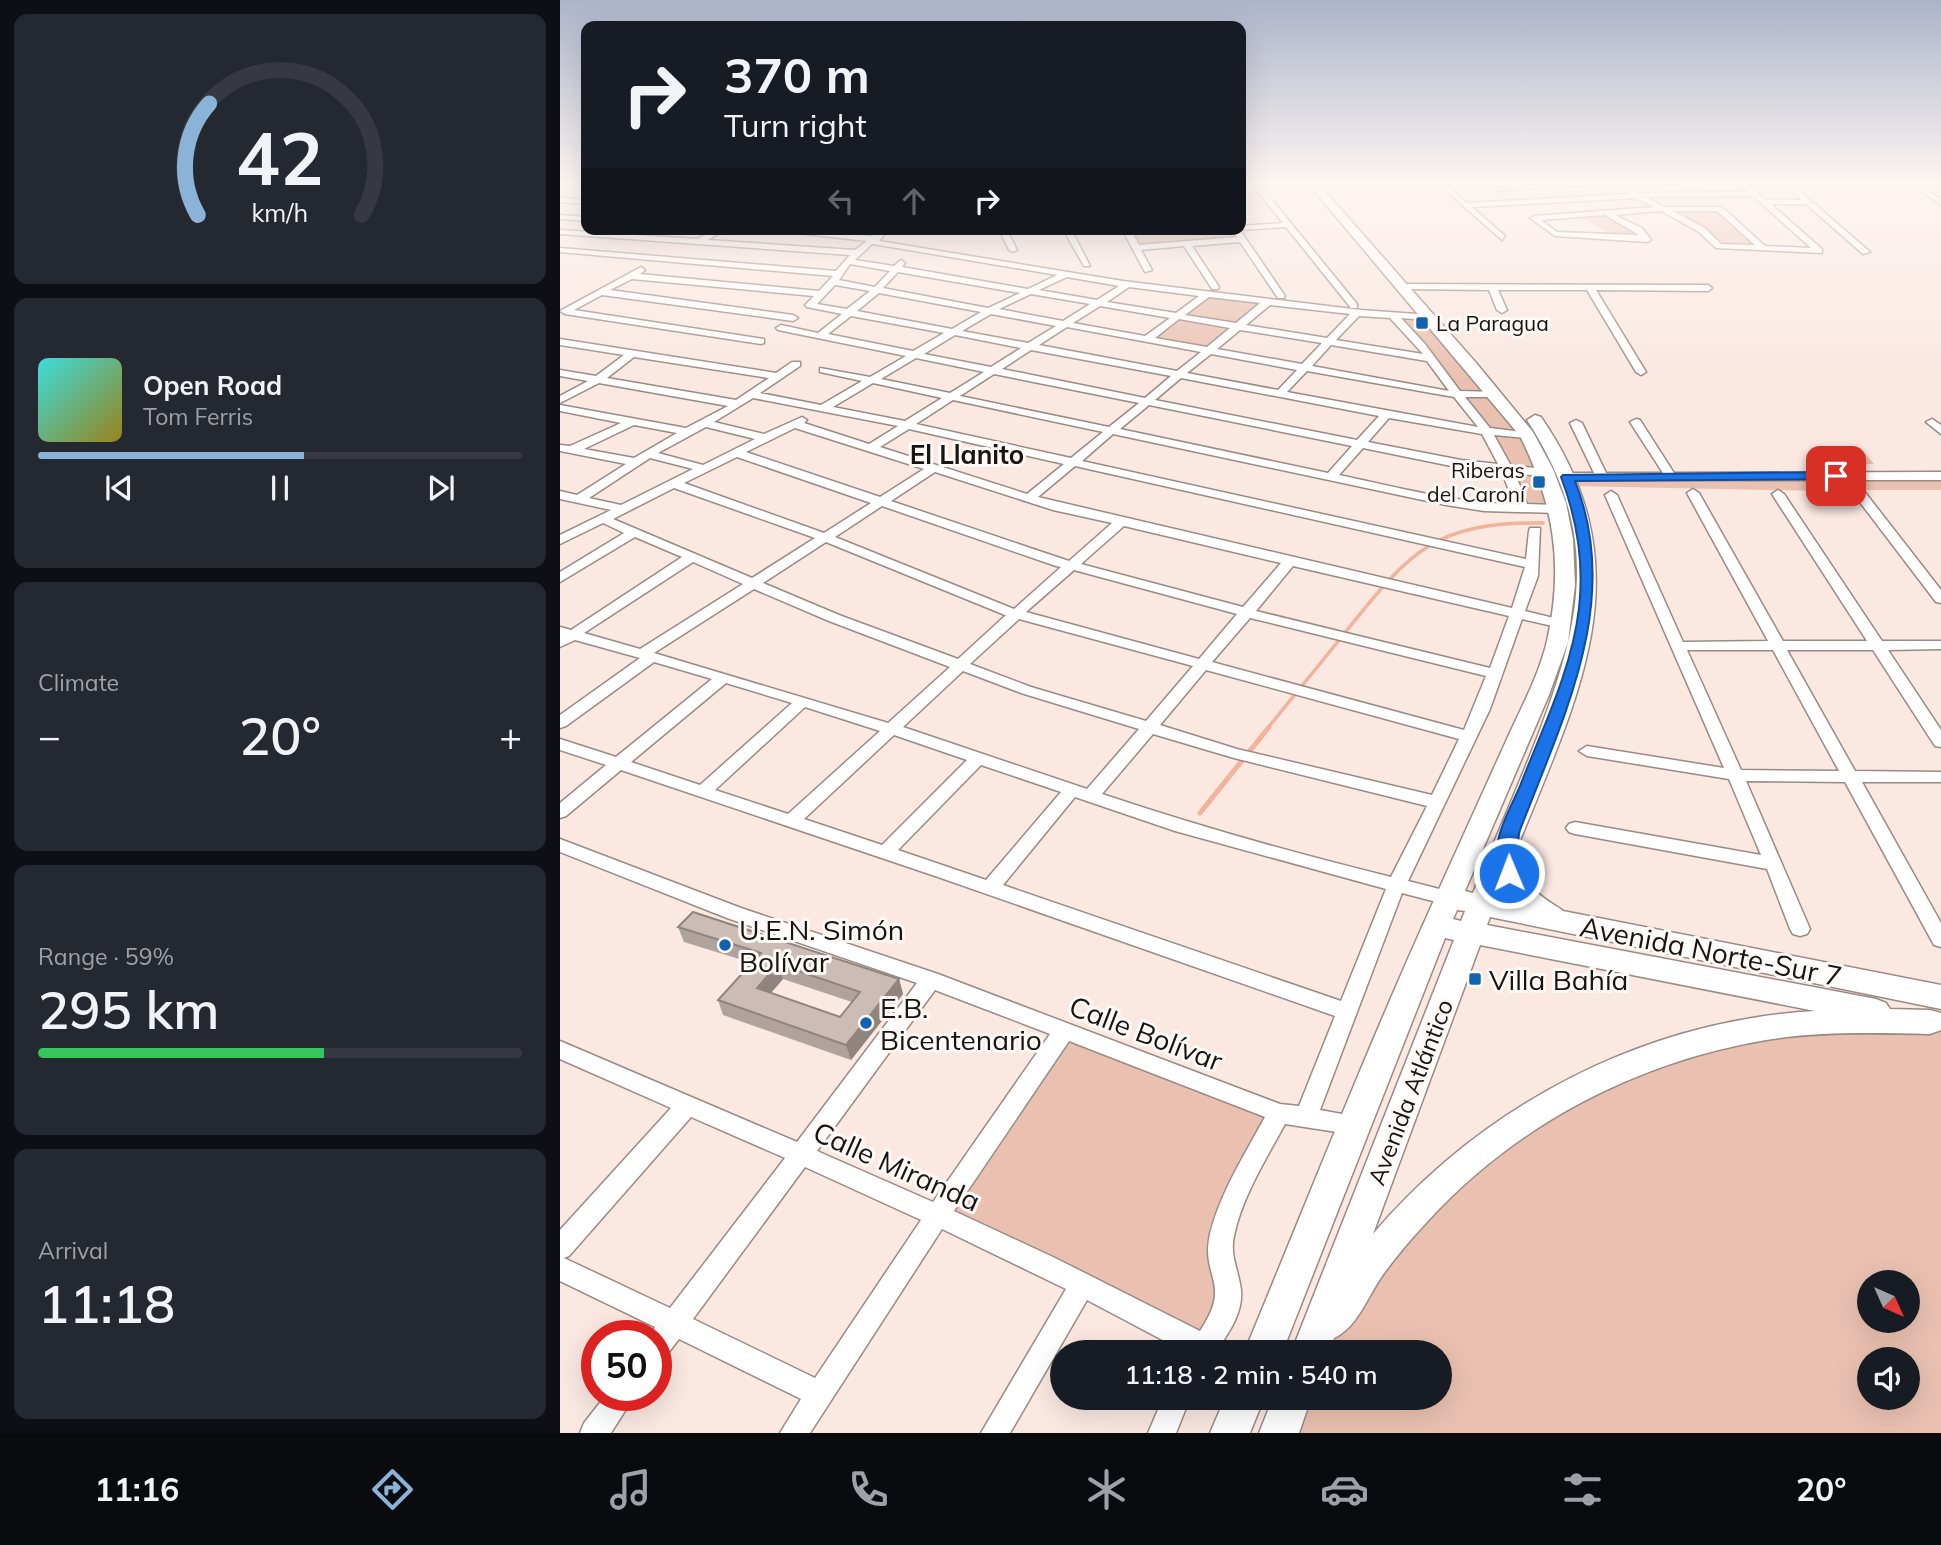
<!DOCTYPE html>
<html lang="en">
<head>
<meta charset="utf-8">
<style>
  :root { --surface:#171b24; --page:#242831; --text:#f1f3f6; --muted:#9ea1a6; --line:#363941; --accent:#8bb2d7 }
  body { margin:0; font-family:Mulish,sans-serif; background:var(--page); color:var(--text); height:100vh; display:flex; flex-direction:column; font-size:26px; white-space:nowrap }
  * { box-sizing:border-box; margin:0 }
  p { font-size:23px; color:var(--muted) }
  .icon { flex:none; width:38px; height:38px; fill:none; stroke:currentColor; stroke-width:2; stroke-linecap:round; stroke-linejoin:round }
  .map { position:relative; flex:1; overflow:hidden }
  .drawer { display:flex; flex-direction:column; gap:14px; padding:14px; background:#0d0f14; width:560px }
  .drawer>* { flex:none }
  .top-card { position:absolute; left:21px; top:21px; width:665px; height:214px; border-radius:14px; box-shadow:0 7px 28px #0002; background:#171b24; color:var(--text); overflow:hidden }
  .needle { width:46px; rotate:135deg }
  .buttons { position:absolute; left:1297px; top:1270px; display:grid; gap:14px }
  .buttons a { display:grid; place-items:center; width:63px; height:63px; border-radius:50%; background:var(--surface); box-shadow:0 7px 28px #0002; font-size:35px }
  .speed { position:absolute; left:21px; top:1320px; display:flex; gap:14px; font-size:35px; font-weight:700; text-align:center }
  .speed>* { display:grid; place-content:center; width:91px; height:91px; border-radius:50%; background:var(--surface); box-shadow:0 7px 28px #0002; line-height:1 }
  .speed .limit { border:10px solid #d22; background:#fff; color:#111 }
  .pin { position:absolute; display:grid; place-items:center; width:60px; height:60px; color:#fff; margin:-30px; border-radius:14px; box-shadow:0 4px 10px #0006 }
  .me { position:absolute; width:77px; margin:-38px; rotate:359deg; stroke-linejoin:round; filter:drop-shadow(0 0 5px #0008) }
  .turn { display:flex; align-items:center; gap:24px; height:147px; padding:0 28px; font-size:32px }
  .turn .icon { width:91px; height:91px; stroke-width:2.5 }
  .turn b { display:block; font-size:49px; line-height:60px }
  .lanes { display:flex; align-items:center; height:66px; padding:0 28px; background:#0003; justify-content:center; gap:35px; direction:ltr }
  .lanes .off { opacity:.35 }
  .big { font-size:52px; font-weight:600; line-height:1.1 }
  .drawer .tile { flex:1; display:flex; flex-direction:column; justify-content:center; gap:10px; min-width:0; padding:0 24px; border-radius:14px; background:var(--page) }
  .drawer .dial { align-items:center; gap:0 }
  .dial svg { height:182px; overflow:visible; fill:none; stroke:var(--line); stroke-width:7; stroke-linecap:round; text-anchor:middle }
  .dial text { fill:var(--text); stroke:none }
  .song { display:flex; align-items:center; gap:21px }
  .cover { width:84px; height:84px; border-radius:10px; background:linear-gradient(135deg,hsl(180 70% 55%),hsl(50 70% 35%)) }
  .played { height:7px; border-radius:4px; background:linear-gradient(90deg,var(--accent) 55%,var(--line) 55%) }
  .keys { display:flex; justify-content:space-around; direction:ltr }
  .heat { display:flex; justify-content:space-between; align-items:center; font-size:38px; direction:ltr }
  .charge { height:10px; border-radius:5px; background:linear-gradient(90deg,#34c759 59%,var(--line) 0) }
  .trip { position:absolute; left:490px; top:1340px; width:402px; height:70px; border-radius:35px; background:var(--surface); box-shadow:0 7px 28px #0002; font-weight:600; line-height:70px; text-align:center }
  .dock { display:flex; height:112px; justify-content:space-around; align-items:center; background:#090b0e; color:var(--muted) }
  .dock .icon { width:49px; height:49px }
  .dock .on { color:var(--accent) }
  .dock b { font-size:32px; color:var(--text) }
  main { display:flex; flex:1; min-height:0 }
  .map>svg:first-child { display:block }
  .green { fill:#eac1b1; fill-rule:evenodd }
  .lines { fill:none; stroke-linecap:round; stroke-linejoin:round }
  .stream-far1 { stroke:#f2b39a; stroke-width:3.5 }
  .stream { stroke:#f2b39a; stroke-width:5 }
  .street-casing { stroke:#9a8a83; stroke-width:3 }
  .secondary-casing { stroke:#9a8a83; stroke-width:3 }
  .street { fill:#fff; fill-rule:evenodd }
  .secondary { fill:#fff; fill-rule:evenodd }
  .wall { fill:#b0a29c; fill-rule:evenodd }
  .shaded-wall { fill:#90847f }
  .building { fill:#cdbcb5; stroke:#90847f; stroke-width:2; fill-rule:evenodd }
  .route { fill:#1a73e8; stroke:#114b97; stroke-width:2 }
  .poi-dot { fill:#0f63b1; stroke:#fdf9f7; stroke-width:2.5 }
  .labels { text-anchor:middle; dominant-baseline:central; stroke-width:6; stroke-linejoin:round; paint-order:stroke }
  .far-poi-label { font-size:21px; fill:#1a1411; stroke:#fdf9f7; text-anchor:start }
  .street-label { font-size:24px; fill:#1a1411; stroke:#fdf9f7 }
  .far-district-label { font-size:26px; font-weight:bold; fill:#1a1411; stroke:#fdf9f7 }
  .near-poi-label { font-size:28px; fill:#1a1411; stroke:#fdf9f7; text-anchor:start }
  .near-street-label { font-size:28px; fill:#1a1411; stroke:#fdf9f7 }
</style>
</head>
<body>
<main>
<section class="drawer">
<div class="tile dial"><svg viewBox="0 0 100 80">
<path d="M14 69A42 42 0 1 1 86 69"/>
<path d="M14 69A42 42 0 0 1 19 20" stroke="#8bb2d7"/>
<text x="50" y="56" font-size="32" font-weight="700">42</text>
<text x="50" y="72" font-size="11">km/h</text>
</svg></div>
<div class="tile">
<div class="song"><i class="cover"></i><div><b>Open Road</b><p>Tom Ferris</p></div></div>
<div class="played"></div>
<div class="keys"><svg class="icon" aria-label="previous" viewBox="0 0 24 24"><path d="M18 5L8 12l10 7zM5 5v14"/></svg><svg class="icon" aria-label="pause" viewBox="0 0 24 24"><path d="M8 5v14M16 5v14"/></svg><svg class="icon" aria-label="next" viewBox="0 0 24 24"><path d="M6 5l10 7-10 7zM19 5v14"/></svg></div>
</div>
<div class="tile"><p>Climate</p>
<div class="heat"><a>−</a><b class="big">20°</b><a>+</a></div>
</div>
<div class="tile"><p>Range · 59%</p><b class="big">295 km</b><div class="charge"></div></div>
<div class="tile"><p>Arrival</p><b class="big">11:18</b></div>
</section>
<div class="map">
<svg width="1381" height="1433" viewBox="0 0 1381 1433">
  <rect width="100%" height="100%" fill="#fae8e1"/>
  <path class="green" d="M1103,209H1156L1204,249L1165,247Z
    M1046,213L1086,238L1056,237L1017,214Z
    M566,229H675L682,239L576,248Z
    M649,293L709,301L649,350L587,339Z
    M834,316L868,317L957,421L998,509L962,508L931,437Z
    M1258,450L1303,451L1314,464H1268Z
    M1252,476L1262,491L1012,486L1008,477Z
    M1288,476H1381V490H1299Z
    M1381,1024V1433H719L732,1398H880V1353H754L913,1157L1125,1045ZM1309,1283H1348V1321H1309ZM1309,1360H1348V1398H1309Z
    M503,1033L719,1113L695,1160L662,1268L644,1347L377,1216Z"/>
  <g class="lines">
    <path class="stream-far1" d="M707,729C734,696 761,662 788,629C851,550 876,522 983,523"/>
    <path class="stream" d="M640,813L709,727"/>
    <g class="street-casing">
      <path id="street" d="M681,181H731L728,183L699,184L797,304V308H791L726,227L680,230L725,296L724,298H718L680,242L632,246L659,287L658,289H652L624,246L581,250L592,270L585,272L562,229H570L579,245L677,237L673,231L681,229V226L723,223L692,185H681Z
        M875,181H882L907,203L1069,194L1050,184L936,191L932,189L1062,181L1059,183L1078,193L1188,192L1178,183L1136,181H1184L1206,200H1241L1220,181H1228L1310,252L1303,254L1246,204H1211L1262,249V253L1156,248L1139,232L1101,211L1055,215L1082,228L1091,240L1087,242L995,236L970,218L974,216L1094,207L1076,198L912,207L945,236L942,240ZM1193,196L1251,248L1205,246L1162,207H1104L1086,197ZM1113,211H1157L1195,245L1161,244L1145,228ZM1045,215L1079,235L997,232L981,220Z
        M1346,181H1354L1381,200V205Z
        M0,198L26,200V204L0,202Z
        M0,215L26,217V221L0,219Z
        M155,229H165L148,240L295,250L307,241L200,229H233L312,236L320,229H329L319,241L563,281L801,310L871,315L873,317L868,320L841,318L865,344L900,391L939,392L940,394L935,397H905L930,428L971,433L973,435L967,438L934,435L951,466L987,469L993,473L987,477L955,473L967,504L998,505L1004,509L998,513L924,511L886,505L553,434L522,461L966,559L969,531L970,528H980L978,576L965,611L1006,621L1008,624L1001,628L962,619L930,709L848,881L895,893L897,898L895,903L888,905L842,893L760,1110L804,1118L807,1125L804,1132L796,1135L725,1124C706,1159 682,1197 674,1236C670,1254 677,1267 680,1284C686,1309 669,1333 655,1353H627L527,1300L450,1433H421L506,1289L382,1229L250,1433H220L241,1399L119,1339L105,1357L96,1361V1335H90L95,1327L0,1281V1230L111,1108L0,1059V1041L237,1142L357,983L167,918L0,852V839L181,908L378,974L720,1104L739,1106L775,1016L378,877L61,770L6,816L0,818V803L46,765L0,750V739L56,757L152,679L94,662L6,726L0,728V715L80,658L15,640L0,647V627L11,630L122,557L75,537L0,582V572L64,533L43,523L0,544V535L51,510L0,499V491L17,495L66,464L0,451V445L10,446L61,423L0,411V405L126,428L168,406L39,383L0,403V396L28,381L0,376V370L36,376L64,355L0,345V339L216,373L232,362H240V366L200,393L261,405L302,381L260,372V368L310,377L346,356L218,330L216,328L221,325L258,333L282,314L247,307L245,305L254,296L72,279L50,290L233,315L238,318L233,321L42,295L14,310L204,339V343L201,344L5,314L0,311L81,267L85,270L80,274L259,291L273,276L0,252V248L276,271L290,255L0,234V230L137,239ZM312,244H313L497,275L468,289L342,267L345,263L341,260L334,266L295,260ZM290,264L330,271L315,287L279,280ZM338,272L460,293L428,308L323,288ZM507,277L559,286L537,300L479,290ZM275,285L310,291L287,309L257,304ZM569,287L639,296L616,313L547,302ZM319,293L421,312L392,329L297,311ZM471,294L530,304L503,321L439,309ZM649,297L700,303L676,323L625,315ZM710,305L790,314L767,338L686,325ZM540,306L610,318L585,336L513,323ZM431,314L496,326L468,343L402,331ZM291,316L384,333L353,351L268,334ZM799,316L830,318L863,354L776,340ZM619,319L670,328L647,347L595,338ZM507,327L641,352L617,371L479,345ZM680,330L762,343L742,364L657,349ZM395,335L461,348L431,367L364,354ZM771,345L867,361L889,391L752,366ZM471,350L611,376L585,398L442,369ZM651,354L737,370L718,390L627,373ZM74,357L209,378L176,400L47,378ZM356,358L424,372L390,393L321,379ZM747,371L894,397L918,427L727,392ZM434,374L579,403L549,427L400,396ZM621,378L819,416L797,440L595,400ZM313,383L382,398L345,421L273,407ZM193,398L338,426L309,444L244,423L247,420L242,417L204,434L154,422ZM393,400L543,432L511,458L356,424ZM589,405L792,446L768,473L560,429ZM829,418L922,434L938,464L901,460L808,442ZM74,425L117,433L74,458L24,449ZM146,427L195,439L143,465L98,453ZM235,428L364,469L320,497L186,452ZM349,429L504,464L467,494L320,447ZM803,448L901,468L942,472L954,504C895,503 837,487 779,475ZM177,457L311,503L264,533L124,483ZM90,458L133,469L61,505L29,498ZM515,466L965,567L952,608L478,497ZM375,472L493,510L552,523L509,561L331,501ZM114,488L255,538L192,578L53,519ZM322,506L496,566L501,567L454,609L275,537ZM564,526L721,563L683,607L521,564ZM266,542L445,615H446L398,659L279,615L203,583ZM133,562L183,584L80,649L24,633ZM733,566L949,616L930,668L696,611ZM514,570L677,614L639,659L466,612ZM194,589L269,621L390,667L328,723L94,653ZM690,618L715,624L926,676L904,730L652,662ZM459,619L633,666L586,721L471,687L410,664ZM646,670L899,739L872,795L677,749L600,725ZM403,671L461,693L579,729L527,789L343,727ZM166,683L232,703L140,785L71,762ZM245,707L320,731L228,814L155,790ZM593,734L674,758L867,806L831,877C734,853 637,826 542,794ZM334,735L407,760L322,845L244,819ZM421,765L501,792L426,880L338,850ZM515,797L615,831L826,889L781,1001L443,885ZM375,990L490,1034L373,1202L257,1151ZM509,1041L705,1117C685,1154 660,1193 650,1234C640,1278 673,1282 640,1331L495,1258L394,1211ZM131,1117L225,1158L110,1308L4,1258L9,1256ZM245,1167L361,1220L255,1378L133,1319Z
        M439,229H475L449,234L457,250L453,252L449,250Z
        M503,229H511L530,266H524Z
        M843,284L1148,285L1152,288L1148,291L1036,290L1086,372L1081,375L1076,372L1027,290H938L947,310L942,313L937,310L929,290L840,289V285Z
        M1076,419L1080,420L1114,473L1381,472V480H1004L1002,477L1008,473H1034L1010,423L1016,420L1022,423L1046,473H1103L1070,422Z
        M1372,419L1381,425V434L1366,422Z
        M1133,489L1139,493L1223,641H1307L1212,494L1218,490L1224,494L1322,641H1381V649L1328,650L1381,730V747L1375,746L1313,650H1227L1295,771L1381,772V782H1302L1381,923V947L1374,945L1285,782L1186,781L1250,929L1247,934L1240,936L1233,934L1230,929L1207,869L1015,834L1009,832L1006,828L1009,824L1015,822L1201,855L1169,779L1027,756L1019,751L1027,746L1164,768L1045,495L1051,491L1057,495L1123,642L1208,641L1127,493ZM1127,650H1213L1279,771L1181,770Z
        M1300,490L1304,491L1381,590V603L1376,602L1296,497V491Z
        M46,1395H75L51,1433H20L24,1423Z
        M603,1398H630L616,1433H588Z"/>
    </g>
    <g class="secondary-casing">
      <path id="secondary" d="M746,181H756L917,364L973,432L993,469L1006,503L1013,539L1015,585L1008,642L989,695L905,891L913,893C935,839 959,785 980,730C1024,613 1039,531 967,420L975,415L981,417C1085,568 1020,691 959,843C963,865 964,884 984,898C990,903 997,906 1003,911L1381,985V1009L930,917L927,925L1316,999L1326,1003L1330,1009L1370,1010L1381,1013V1030L1370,1034C1316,1033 1260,1031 1206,1040C1076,1062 955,1125 866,1223C851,1239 835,1258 822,1276C808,1296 797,1328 774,1338L769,1353H731L894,940L885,938L722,1353H684C747,1201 807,1048 875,898C899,845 923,792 947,739C961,708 979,675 987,641C1004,566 994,504 960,436ZM943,885L953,901L938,898ZM897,910L905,911L901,921L893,919ZM920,945L1255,1011C1084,1021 924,1104 813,1234Z
        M665,1398H704L690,1433H650Z
        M713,1398H751L739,1433H699Z"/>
    </g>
    <use href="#street" class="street"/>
    <use href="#secondary" class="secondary"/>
  </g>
  <path class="wall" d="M118,927L339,979L343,994L291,1060L163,1015L158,1000L192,963L124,942ZM223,979L292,1002L280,1017L211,993Z"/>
  <path class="shaded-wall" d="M218,964L223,979L202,1003L197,988Z
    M339,979L343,994L291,1060L286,1045Z"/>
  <path class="building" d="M133,912L339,979L286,1045L158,1000L201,953L118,927ZM218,964L300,992L280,1017L197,988Z"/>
  <linearGradient id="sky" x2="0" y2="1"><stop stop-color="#acb4c9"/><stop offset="0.48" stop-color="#fdf5f2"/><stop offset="1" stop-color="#fdf5f2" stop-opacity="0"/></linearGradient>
  <rect width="1381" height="381" fill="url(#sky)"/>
  <path class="route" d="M1276,472L1282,476L1281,479L1015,481C1063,602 1003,717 960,830C955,845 963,864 956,877H943C938,869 937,850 938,841C941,823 953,803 960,786C982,729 1012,670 1019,608C1024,564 1017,519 1001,477L1003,475Z"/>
  <g class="poi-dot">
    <rect x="855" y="316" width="14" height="14" rx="3.5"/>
    <rect x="972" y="475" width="14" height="14" rx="3.5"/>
    <circle cx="165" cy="945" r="7"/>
    <rect x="908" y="972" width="14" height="14" rx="3.5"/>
    <circle cx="306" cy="1023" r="7"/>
  </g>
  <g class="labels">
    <g class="far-poi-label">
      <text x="876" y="323">La Paragua</text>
      <text x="965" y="470" text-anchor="end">Riberas<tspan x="965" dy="24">del Caroní</tspan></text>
    </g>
    <g class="street-label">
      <text transform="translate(850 1092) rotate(-69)">Avenida Atlántico</text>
    </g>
    <g class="far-district-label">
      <text x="407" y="454">El Llanito</text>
    </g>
    <g class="near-poi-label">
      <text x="179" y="929">U.E.N. Simón<tspan x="179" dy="32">Bolívar</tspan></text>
      <text x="929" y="979">Villa Bahía</text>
      <text x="320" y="1007">E.B.<tspan x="320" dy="32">Bicentenario</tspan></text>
    </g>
    <g class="near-street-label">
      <text transform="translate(1151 951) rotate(11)">Avenida Norte-Sur 7</text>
      <text transform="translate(586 1033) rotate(21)">Calle Bolívar</text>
      <text transform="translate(337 1166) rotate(24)">Calle Miranda</text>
    </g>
  </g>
</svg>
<div class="buttons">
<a><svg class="needle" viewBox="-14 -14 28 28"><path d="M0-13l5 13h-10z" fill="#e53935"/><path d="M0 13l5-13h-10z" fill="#9ea1a6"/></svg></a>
<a><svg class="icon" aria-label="sound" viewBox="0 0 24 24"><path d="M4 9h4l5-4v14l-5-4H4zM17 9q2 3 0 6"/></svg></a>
</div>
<div class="speed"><div class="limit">50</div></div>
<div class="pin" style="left:1276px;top:476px;background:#d93025"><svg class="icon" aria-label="arrive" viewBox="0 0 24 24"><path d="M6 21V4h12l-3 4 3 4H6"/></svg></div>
<svg class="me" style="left:949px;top:873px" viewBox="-20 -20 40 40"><circle r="17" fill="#1a73e8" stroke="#fff" stroke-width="3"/><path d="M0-11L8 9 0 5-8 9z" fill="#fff"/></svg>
<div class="trip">11:18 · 2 min · 540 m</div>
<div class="top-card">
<div class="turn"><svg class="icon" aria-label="right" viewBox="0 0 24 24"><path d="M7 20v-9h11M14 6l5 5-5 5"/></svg><div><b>370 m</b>Turn right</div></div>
<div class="lanes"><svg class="icon off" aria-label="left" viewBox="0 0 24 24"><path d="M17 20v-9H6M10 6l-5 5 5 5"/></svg><svg class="icon off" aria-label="ahead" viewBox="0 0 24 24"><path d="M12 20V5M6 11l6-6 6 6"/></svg><svg class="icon" aria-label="right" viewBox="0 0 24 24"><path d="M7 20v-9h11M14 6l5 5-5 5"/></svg></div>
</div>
</div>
</main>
<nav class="dock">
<b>11:16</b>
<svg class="icon on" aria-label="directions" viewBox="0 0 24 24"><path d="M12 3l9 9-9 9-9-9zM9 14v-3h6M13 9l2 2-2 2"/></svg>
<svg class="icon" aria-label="music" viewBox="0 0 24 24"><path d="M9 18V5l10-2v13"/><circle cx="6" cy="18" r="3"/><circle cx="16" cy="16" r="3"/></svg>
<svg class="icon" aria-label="phone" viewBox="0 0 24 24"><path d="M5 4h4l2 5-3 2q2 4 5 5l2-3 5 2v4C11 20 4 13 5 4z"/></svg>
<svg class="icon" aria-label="climate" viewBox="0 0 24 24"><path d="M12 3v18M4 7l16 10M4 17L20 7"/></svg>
<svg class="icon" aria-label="car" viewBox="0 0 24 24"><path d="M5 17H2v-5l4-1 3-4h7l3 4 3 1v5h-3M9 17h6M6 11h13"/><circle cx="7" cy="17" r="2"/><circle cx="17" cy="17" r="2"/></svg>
<svg class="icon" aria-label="filters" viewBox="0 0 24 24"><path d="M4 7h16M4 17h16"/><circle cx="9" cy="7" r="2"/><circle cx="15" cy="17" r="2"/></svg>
<b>20°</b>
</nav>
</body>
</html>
